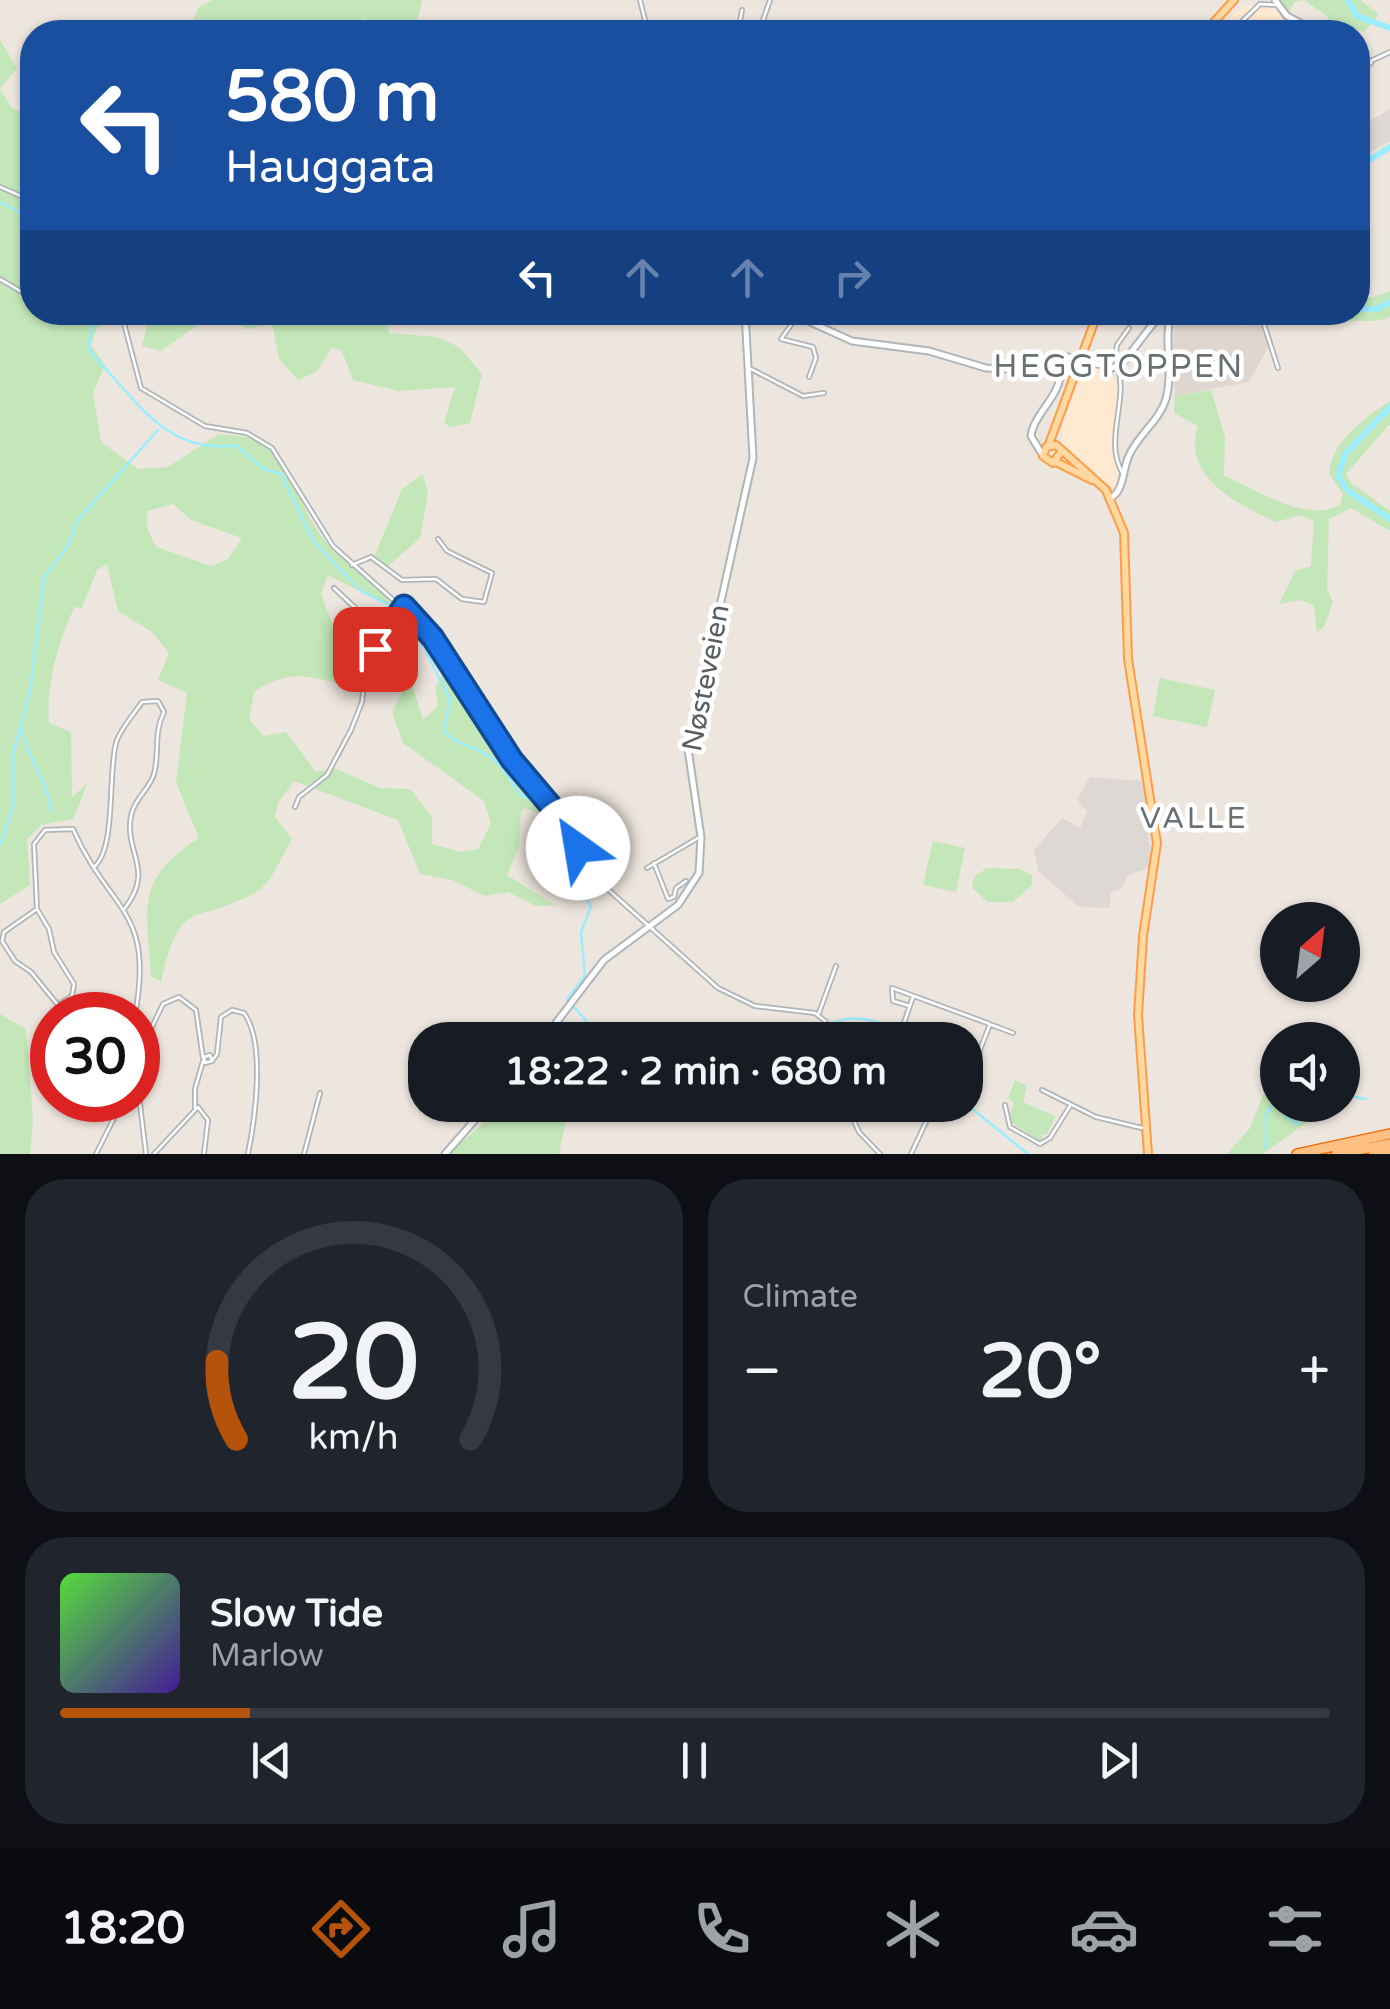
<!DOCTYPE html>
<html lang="en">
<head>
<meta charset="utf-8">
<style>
  :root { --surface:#171b24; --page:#20242c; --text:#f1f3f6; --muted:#9ea1a6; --line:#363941; --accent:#b45309 }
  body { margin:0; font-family:"Varela Round",sans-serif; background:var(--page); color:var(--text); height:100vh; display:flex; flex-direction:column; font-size:38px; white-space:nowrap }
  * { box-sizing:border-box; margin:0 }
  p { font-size:32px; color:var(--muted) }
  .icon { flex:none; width:55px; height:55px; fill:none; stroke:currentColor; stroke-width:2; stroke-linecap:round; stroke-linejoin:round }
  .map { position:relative; height:1154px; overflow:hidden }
  .details { display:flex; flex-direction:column; gap:25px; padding:25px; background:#0d0f14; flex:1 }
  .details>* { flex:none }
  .banner { position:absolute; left:20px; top:20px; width:1350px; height:305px; border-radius:40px; box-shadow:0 2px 8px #0004; background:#1a4fa0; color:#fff; overflow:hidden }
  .needle { width:65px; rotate:28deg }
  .fabs { position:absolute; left:1260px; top:902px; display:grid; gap:20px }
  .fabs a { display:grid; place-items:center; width:100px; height:100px; border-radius:50%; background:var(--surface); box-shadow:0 2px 8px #0004; font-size:50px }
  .speed { position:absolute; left:30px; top:992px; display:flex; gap:20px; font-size:50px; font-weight:700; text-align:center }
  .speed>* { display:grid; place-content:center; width:130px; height:130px; border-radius:50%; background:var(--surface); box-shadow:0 2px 8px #0004; line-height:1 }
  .speed .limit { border:15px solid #d22; background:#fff; color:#111 }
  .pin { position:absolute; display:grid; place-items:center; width:85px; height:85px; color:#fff; margin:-42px; border-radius:20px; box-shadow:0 5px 15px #0006 }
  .me { position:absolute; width:110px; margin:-55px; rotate:328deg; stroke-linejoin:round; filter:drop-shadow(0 0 8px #0008) }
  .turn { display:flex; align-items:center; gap:35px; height:210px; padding:0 40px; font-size:45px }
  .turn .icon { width:130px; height:130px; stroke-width:2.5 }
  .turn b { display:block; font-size:70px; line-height:85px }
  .lanes { display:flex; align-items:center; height:95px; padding:0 40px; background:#0003; justify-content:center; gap:50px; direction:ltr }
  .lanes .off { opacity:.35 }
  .big { font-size:75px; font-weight:700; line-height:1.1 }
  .details .widget { flex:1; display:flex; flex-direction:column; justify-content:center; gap:15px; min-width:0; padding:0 35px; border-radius:40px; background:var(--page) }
  .details .dial { align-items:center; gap:0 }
  .dial svg { height:260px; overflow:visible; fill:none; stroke:var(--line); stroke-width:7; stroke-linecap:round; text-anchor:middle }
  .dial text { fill:var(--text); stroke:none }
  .song { display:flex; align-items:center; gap:30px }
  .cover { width:120px; height:120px; border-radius:15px; background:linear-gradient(135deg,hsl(110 70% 55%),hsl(260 70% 35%)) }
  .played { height:10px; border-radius:5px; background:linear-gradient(90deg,var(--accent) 15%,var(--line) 15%) }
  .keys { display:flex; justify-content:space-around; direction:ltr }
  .heat { display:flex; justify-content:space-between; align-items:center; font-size:55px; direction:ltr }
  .details .tiles { flex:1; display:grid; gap:25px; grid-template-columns:1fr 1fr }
  .widget:last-child { grid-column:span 2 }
  .trip { position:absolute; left:408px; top:1022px; width:575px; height:100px; border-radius:40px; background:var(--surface); box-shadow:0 2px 8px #0004; font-weight:700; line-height:100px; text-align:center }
  .dock { display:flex; height:160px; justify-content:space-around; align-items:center; background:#090b0e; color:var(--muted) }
  .dock .icon { width:70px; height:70px }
  .dock .current { color:var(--accent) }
  .dock b { font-size:45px; color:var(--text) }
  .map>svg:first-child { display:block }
  .commercial { fill:#ffe9d1 }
  .industrial { fill:#ddd8d3 }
  .education { fill:#dfd7cf }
  .green { fill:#c3e7b8; fill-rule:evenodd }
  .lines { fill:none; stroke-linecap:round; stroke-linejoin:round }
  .stream { stroke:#9cecff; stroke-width:2.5 }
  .river { stroke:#9cecff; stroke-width:6 }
  .street-casing { stroke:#b0b5b8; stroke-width:6 }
  .secondary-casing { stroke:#afb5b8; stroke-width:9 }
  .primary-casing { stroke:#fe9d46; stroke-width:10 }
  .highway-casing { stroke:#eb6800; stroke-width:12 }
  .street { stroke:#fff; stroke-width:2.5 }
  .secondary { stroke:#fff; stroke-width:5 }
  .primary { stroke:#ffd9a1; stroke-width:6 }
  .highway { stroke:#ffc183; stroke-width:9 }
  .secondary-bridge-casing { stroke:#afb5b8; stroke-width:9; stroke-linecap:butt }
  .secondary-bridge { stroke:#fff; stroke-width:5 }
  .route-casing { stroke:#114b97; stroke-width:25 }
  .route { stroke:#1a73e8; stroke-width:18 }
  .labels { text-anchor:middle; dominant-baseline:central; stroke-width:9; stroke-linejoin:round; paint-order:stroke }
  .street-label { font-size:28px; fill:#585e61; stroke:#fff }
  .neighbourhood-label { font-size:30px; letter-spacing:2.5px; fill:#697174; stroke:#fff }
  .quarter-label { font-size:32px; letter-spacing:2.5px; fill:#697174; stroke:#fff }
</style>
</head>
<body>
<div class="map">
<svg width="1390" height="1154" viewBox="0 0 1390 1154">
  <rect width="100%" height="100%" fill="#ede6de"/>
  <path class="commercial" d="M1269,2L1309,32H1213L1242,7Z
    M1084,363L1108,370L1120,384L1114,447L1120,482L1113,489L1073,459L1061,443L1062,429Z"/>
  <path class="industrial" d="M1390,109V141L1358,160V128Z
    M1090,777L1144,781L1151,867L1128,875L1121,889L1111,892L1109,908L1079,907L1038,871L1034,850L1062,818L1080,828L1087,812L1077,799Z"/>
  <path class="education" d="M1177,313H1218L1246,327L1258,316L1268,347L1249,382L1175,396L1172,349Z"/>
  <path class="green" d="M213,0H422L415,32H376L364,18L341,32H188L199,7Z
    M1280,0H1360L1379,14L1364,32L1331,20L1324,32L1328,17L1304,0L1294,2L1289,13Z
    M0,40L17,68L0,89L12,108L32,116V312L108,313L109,320L97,328L91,345L105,365L93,392L101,442L138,469L168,467L219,434L256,438C288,459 297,499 317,530C338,561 377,582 395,609L328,575L321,594L349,668L357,672L355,688C313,678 292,666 254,692L249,719L264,736L286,732L316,772L334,768L380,788L410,789L432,817V844L460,852L478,849L491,824L484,801L403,743L392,712L410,677L423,720L438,706L435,687L443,673L494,750L548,806L537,813L524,808L521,812L519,847L507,875L555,905L536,906L508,892L485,896L452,880L420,874L398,820L294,781L278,803L275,817L292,839C283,854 271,884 256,892C191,928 182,893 161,982L151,976C147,907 134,880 199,838L176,782L187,693L158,680L169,653L152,632L118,611L107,564L97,570L82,608L75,607C58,639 46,686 49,723L71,732L72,797L88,783L73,819L41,825L27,839L30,885L0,904ZM173,504L191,520L242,538L228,559L211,566L156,547L147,528V511Z
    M1390,291V317C1367,326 1334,319 1310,313L1358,312V297L1371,298Z
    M150,313V312L205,313L196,326L161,351L142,346Z
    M231,313H385L389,333L437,337L459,347L482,374L470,423L450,427L444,423L455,387L399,391L353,380L342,351L332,347L317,371L298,380L279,359L272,324L247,329L234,321Z
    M1211,390L1225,437L1224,476C1256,489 1306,524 1340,505L1343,494L1329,474C1331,442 1365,417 1390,401V424L1346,474L1351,483L1390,511V531L1351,508L1329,519L1327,589L1333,602L1324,627L1317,632L1314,606L1301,600L1279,604L1295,571L1311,566L1314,521L1302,515L1276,522C1237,504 1181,476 1198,426L1174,413L1175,396Z
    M423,474L428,493L420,538L387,567L375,555L402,489Z
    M1160,678L1215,690L1207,727L1153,716Z
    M933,841L965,848L956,892L923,885Z
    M987,868L1019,869L1032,875V885L1013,902H988L972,888L974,877Z
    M0,1014L26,1029L33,1120L30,1154H0Z
    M1015,1080L1027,1086L1023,1102L1055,1116L1047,1135L1042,1134V1142L1008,1120L1014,1103L1008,1098Z
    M1277,1087L1278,1105H1311L1310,1120L1263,1154H1227L1250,1128L1263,1095Z
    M532,1105H569L559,1154H448L495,1113L526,1110Z"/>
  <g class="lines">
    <path class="stream" d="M0,202L25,215
      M96,312L88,350C132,393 164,456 235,445L264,469L281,474L313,541L361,591L406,613L450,699L444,731C457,745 464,743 480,751C499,759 509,777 519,794L539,802L559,824L564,853L591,907L581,932L585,976L567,999L603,1040
      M732,312L742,321
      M22,730C28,759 49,783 51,812
      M0,845L13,807V754L30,691L44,578L69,544L77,521L158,430
      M790,1040L797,1034L809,1040C830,1017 857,1013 885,1025L868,1040
      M932,1040H934
      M1342,1082L1349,1096L1366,1099
      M965,1103L1028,1154
      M866,1105L868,1120L890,1109L915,1105
      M1284,1105L1285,1115L1296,1124L1300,1121L1298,1105
      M1266,1149L1267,1112L1278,1099"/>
    <path class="river" d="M1348,0L1357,16L1390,28
      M1358,167L1390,147
      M1358,309H1377L1390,302
      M1390,407L1345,454L1338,476L1347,490L1390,519"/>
    <g class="street-casing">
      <path id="street" d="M640,0L648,32
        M738,32L742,10
        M759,32L770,0
        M1231,32L1260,4L1276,5
        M1373,60L1390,52
        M0,187L32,201
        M32,205L26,262L32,276
        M0,279L32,298
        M121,312L141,388L205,426L247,433L272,448L333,546L429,632L518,770L560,817L592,875L718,988L755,1006L815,1013L825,1021L832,1040
        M1260,312L1278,368
        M796,318L781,339L813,347L816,358L809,377
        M718,321L721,312
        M1115,359L1117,345L1129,328
        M1118,368C1128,401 1104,441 1122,472
        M751,369L803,396L824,393
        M352,565L371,557L402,580L436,579L462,599L484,602L492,573L447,551L438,539
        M334,588L383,634
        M295,807L299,797L327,775L351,730L362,702L366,664L403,607
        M654,863L668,899L674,897L676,888L686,881
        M95,866C116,847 108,773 116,743C120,729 134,714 142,702L158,701L164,712C153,734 160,752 154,774C149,790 134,799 131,816C124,853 155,869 125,908
        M647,868L698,838
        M37,909L4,932L2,941L15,961L31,972L58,1005L72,996L74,984L54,952L49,929L37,909L34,844L45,830L73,829C109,912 155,908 135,1015
        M910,1006L893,1001L892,988L990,1024L975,1063L974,1084
        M819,1013L836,966
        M992,1025L1013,1033
        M898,1040L913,997
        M210,1055L212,1061L205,1063L204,1057Z
        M138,1056L163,1004L179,997L196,1010L203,1058
        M212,1061L217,1054L221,1017L232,1010L244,1013C266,1043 255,1119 248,1154
        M138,1087L146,1154
        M1042,1090L1096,1117L1142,1128
        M847,1105L859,1132L880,1154
        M1005,1105L1010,1127L1040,1144L1050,1138L1070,1106
        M195,1108V1089L203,1061
        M96,1154L123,1100
        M154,1154L198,1107L208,1120L204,1154
        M304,1154L320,1093
        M911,1154L934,1105"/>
    </g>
    <g class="secondary-casing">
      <path id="secondary" d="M1275,0L1287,16L1317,32
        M1286,32L1293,20
        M1358,54L1370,62L1358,68
        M788,312L852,341L929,351L986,368L1009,369L1067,357
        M1090,362L1112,368L1122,364L1162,312
        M1043,456L1031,436C1034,412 1064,394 1060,368L1053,361
        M1109,499C1124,492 1122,473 1128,458C1136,436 1159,422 1166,399C1174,370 1163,342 1171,312
        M543,1040L604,960L678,905L699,873L701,837L688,749L753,458L745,312
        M445,1154L488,1105"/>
    </g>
    <g class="primary-casing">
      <path id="primary" d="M1205,32L1234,0
        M1049,444L1098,312
        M1061,452L1053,463L1043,456L1046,447L1056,445L1106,490L1124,533L1128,659L1157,843L1143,936L1138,1015L1148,1154
        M1056,462L1092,480"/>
    </g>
    <g class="highway-casing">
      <path id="highway" d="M1297,1154L1390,1134
        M1336,1154L1390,1144
        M1374,1154L1390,1151"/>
    </g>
    <use href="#street" class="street"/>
    <use href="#secondary" class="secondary"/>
    <use href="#primary" class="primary"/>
    <use href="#highway" class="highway"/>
    <g class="secondary-bridge-casing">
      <path id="secondary-bridge" d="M1067,357L1090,362"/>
    </g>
    <use href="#secondary-bridge" class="secondary-bridge"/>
  </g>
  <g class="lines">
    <g class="route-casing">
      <path id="route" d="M375,649L404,606L433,638L512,760L556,812L578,848"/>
    </g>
    <use href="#route" class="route"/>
  </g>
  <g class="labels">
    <g class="street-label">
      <text transform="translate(706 678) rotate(-79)">Nøsteveien</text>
    </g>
    <g class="neighbourhood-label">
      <text x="1194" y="818">VALLE</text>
    </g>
    <g class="quarter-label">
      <text x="1119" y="367">HEGGTOPPEN</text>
    </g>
  </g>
</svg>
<div class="fabs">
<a><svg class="needle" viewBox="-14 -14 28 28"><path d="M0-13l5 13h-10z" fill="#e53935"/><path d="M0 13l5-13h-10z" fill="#9ea1a6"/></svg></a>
<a><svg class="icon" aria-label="sound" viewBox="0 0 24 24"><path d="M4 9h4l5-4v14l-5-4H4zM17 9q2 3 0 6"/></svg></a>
</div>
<div class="speed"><div class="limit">30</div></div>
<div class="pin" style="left:375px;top:649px;background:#d93025"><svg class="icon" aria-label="arrive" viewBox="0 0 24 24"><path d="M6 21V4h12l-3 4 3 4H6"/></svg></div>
<svg class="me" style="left:578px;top:848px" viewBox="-20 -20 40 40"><circle r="19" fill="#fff"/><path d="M0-13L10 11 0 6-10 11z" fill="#1a73e8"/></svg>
<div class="trip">18:22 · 2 min · 680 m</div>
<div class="banner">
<div class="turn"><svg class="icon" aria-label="left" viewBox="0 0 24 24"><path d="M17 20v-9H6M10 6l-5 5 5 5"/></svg><div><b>580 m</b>Hauggata</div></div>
<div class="lanes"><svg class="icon" aria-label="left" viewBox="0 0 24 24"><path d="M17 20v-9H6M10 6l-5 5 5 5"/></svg><svg class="icon off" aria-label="ahead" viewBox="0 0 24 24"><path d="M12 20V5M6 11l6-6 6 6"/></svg><svg class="icon off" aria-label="ahead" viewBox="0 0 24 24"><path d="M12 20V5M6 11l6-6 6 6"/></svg><svg class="icon off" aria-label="right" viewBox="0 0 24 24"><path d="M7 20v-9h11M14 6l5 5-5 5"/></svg></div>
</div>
</div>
<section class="details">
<div class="tiles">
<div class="widget dial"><svg viewBox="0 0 100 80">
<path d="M14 69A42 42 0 1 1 86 69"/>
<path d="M14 69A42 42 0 0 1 8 45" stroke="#b45309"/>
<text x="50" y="56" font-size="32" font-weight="700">20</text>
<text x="50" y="72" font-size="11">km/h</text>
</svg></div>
<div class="widget"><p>Climate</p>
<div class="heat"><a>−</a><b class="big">20°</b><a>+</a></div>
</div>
<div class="widget">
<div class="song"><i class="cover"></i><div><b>Slow Tide</b><p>Marlow</p></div></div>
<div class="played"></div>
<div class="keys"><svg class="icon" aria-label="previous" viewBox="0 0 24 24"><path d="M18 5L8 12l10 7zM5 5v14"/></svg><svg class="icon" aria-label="pause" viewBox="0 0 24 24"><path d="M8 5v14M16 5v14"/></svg><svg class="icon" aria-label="next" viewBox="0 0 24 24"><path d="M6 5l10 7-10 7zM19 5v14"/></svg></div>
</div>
</div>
</section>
<nav class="dock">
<b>18:20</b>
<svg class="icon current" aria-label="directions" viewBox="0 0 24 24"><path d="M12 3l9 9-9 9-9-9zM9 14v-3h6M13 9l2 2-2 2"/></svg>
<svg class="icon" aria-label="music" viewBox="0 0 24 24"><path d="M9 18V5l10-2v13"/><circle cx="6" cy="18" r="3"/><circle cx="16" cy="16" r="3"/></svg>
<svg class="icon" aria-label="phone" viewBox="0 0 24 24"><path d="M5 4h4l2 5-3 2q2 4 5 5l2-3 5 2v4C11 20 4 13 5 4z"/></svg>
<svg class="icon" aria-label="climate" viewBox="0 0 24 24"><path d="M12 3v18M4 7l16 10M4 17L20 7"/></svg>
<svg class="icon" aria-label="car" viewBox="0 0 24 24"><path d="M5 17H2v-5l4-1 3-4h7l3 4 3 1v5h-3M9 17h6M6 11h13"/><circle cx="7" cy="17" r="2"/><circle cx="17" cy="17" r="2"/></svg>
<svg class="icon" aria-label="filters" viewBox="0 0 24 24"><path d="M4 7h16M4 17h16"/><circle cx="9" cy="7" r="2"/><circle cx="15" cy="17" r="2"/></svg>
</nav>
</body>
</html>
